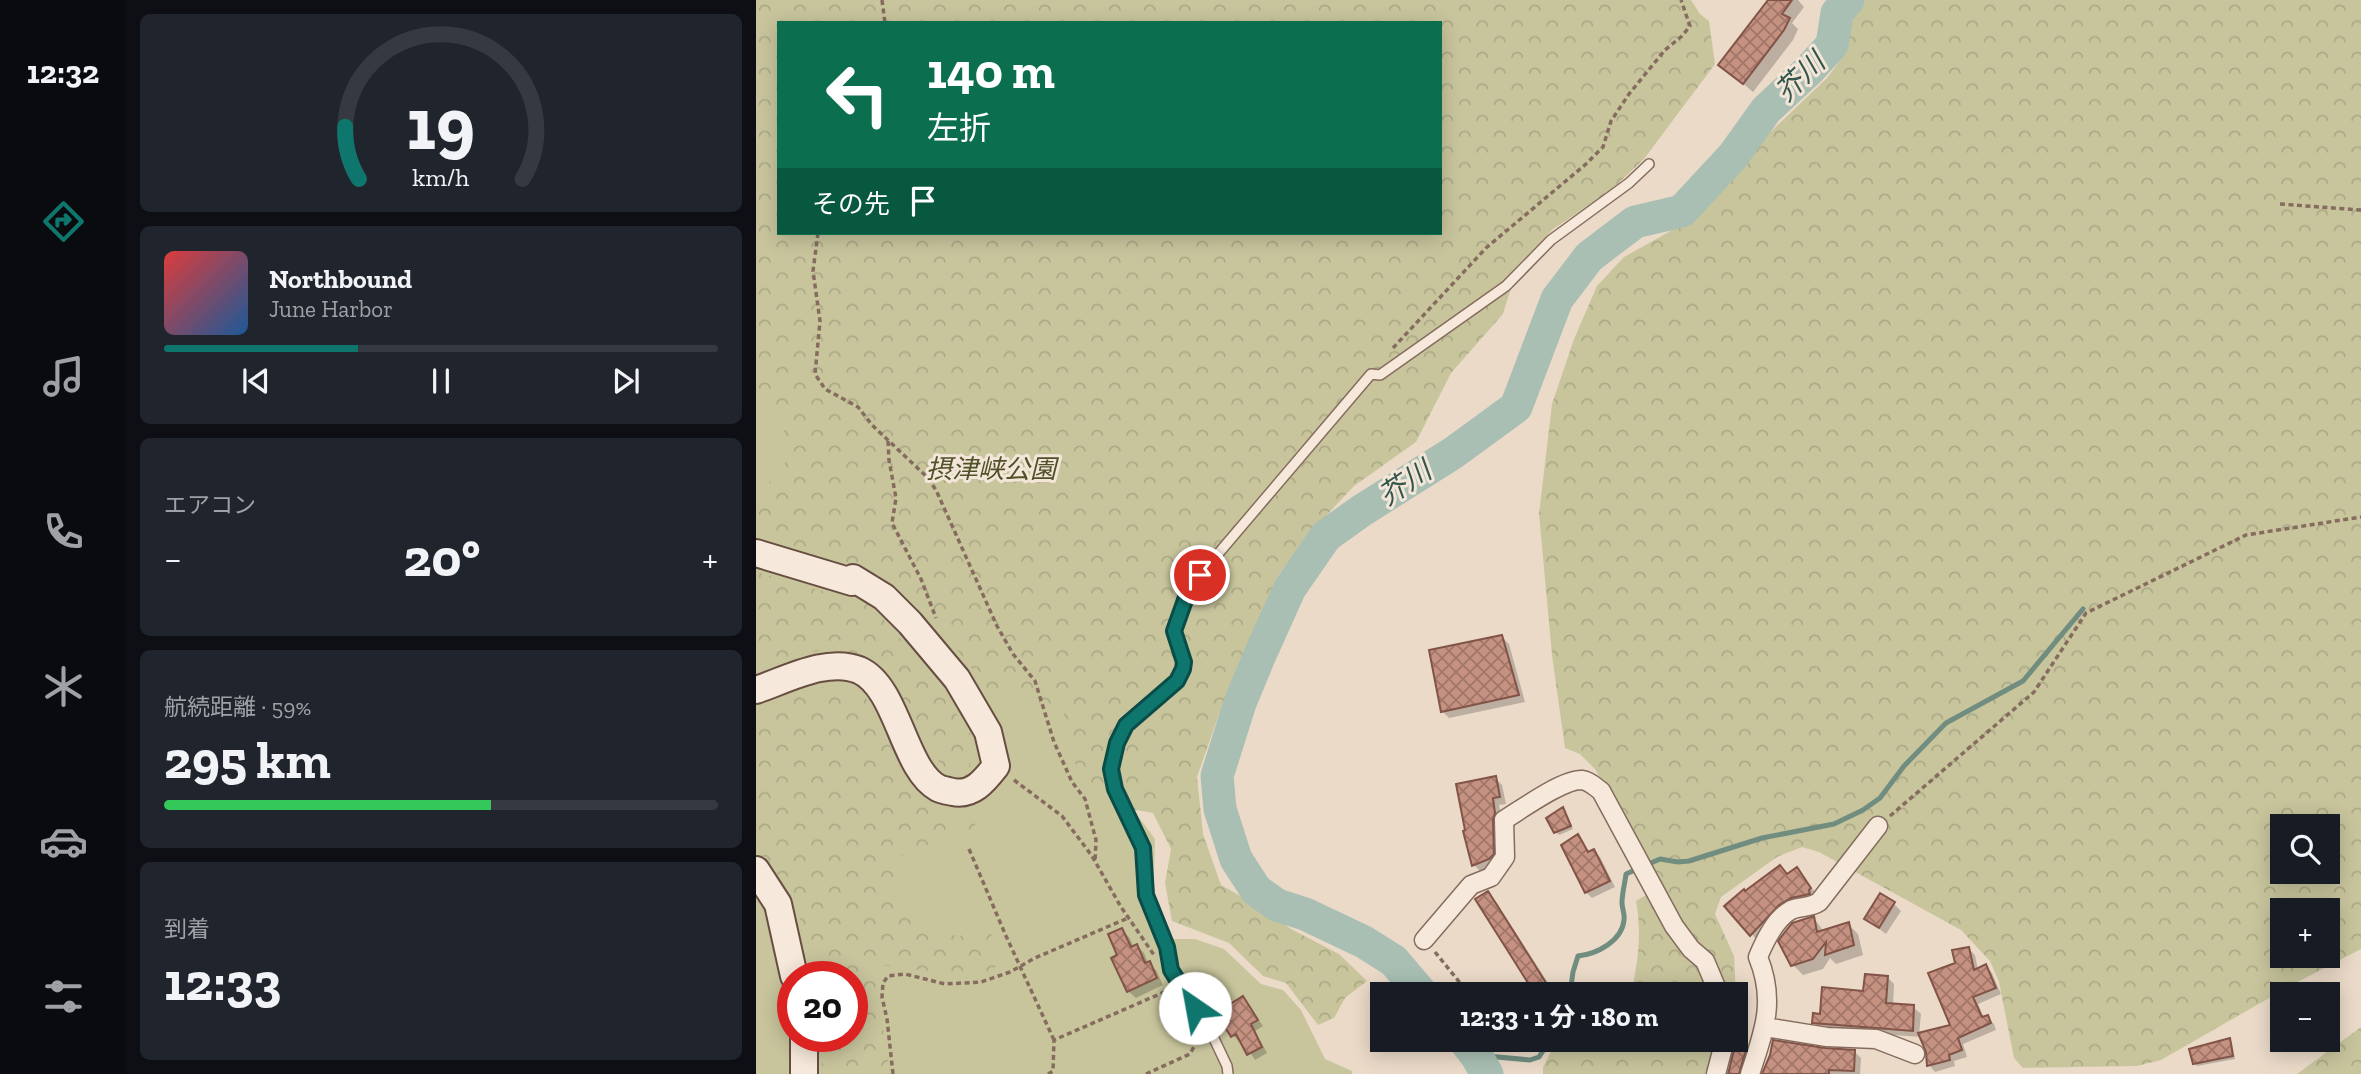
<!DOCTYPE html>
<html lang="ja">
<head>
<meta charset="utf-8">
<style>
  :root { --surface:#171b24; --page:#20242c; --text:#f1f3f6; --muted:#9ea1a6; --line:#363941; --accent:#0f766e }
  body { margin:0; font-family:"Zilla Slab","Noto Sans JP",serif; background:var(--page); color:var(--text); height:100vh; display:flex; flex-direction:column; font-size:26px; white-space:nowrap }
  * { box-sizing:border-box; margin:0 }
  p { font-size:23px; color:var(--muted) }
  .icon { flex:none; width:38px; height:38px; fill:none; stroke:currentColor; stroke-width:2; stroke-linecap:round; stroke-linejoin:round }
  .map { position:relative; flex:1; overflow:hidden }
  .sheet { display:flex; flex-direction:column; gap:14px; padding:14px; background:#0d0f14; width:630px }
  .sheet>* { flex:none }
  .banner { position:absolute; left:21px; top:21px; width:665px; height:214px; border-radius:0px; box-shadow:0 4px 18px #0003; background:#0b6e4f; color:#fff; overflow:hidden }
  .buttons { position:absolute; left:1514px; top:814px; display:grid; gap:14px }
  .buttons a { display:grid; place-items:center; width:70px; height:70px; border-radius:0px; background:var(--surface); box-shadow:0 4px 18px #0003; font-size:35px }
  .speed { position:absolute; left:21px; top:961px; display:flex; gap:14px; font-size:35px; font-weight:700; text-align:center }
  .speed>* { display:grid; place-content:center; width:91px; height:91px; border-radius:50%; background:var(--surface); box-shadow:0 4px 18px #0003; line-height:1 }
  .speed .limit { border:10px solid #d22; background:#fff; color:#111 }
  .pin { position:absolute; display:grid; place-items:center; width:60px; height:60px; color:#fff; margin:-30px; border:4px solid #fff; border-radius:50%; box-shadow:0 2px 7px #0007 }
  .me { position:absolute; width:77px; margin:-38px; rotate:327deg; stroke-linejoin:round; filter:drop-shadow(0 0 5px #0008) }
  .turn { display:flex; align-items:center; gap:24px; height:147px; padding:0 35px; font-size:32px }
  .turn .icon { width:91px; height:91px; stroke-width:2.5 }
  .turn b { display:block; font-size:49px; line-height:60px }
  .then { display:flex; align-items:center; height:66px; padding:0 35px; background:#0003; gap:14px; font-size:26px }
  .big { font-size:52px; font-weight:700; line-height:1.1 }
  .sheet .widget { flex:1; display:flex; flex-direction:column; justify-content:center; gap:10px; min-width:0; padding:0 24px; border-radius:10px; background:var(--page) }
  .sheet .dial { align-items:center; gap:0 }
  .dial svg { height:182px; overflow:visible; fill:none; stroke:var(--line); stroke-width:7; stroke-linecap:round; text-anchor:middle }
  .dial text { fill:var(--text); stroke:none }
  .song { display:flex; align-items:center; gap:21px }
  .cover { width:84px; height:84px; border-radius:10px; background:linear-gradient(135deg,hsl(0 70% 55%),hsl(210 70% 35%)) }
  .played { height:7px; border-radius:4px; background:linear-gradient(90deg,var(--accent) 35%,var(--line) 35%) }
  .keys { display:flex; justify-content:space-around; direction:ltr }
  .heat { display:flex; justify-content:space-between; align-items:center; font-size:38px; direction:ltr }
  .charge { height:10px; border-radius:5px; background:linear-gradient(90deg,#34c759 59%,var(--line) 0) }
  .trip { position:absolute; left:614px; top:982px; width:378px; height:70px; border-radius:0px; background:var(--surface); box-shadow:0 4px 18px #0003; font-weight:700; line-height:70px; text-align:center }
  main { display:flex; flex:1; min-height:0 }
  .tab-bar { display:flex; flex-direction:column; width:126px; justify-content:space-around; align-items:center; background:#090b0e; color:var(--muted) }
  .tab-bar .icon { width:49px; height:49px }
  .tab-bar .current { color:var(--accent) }
  .tab-bar b { font-size:32px; color:var(--text) }
  .map>svg:first-child { display:block }
  .green { fill:#c8c59d; fill-rule:evenodd }
  .forest { fill:url(#forest-crowns); fill-rule:evenodd }
  .shadow { fill:#0003 }
  .lines { fill:none; stroke-linecap:round; stroke-linejoin:round }
  .stream { stroke:#708d80; stroke-width:5 }
  .river { stroke:#a9bfb4; stroke-width:33 }
  .building { fill:url(#building-cross-hatch); stroke:#825347; stroke-width:2 }
  .lane-casing { stroke:#856c5f; stroke-width:12 }
  .street-casing { stroke:#856c5f; stroke-width:21 }
  .secondary-casing { stroke:#674d42; stroke-width:30 }
  .path { stroke:#856c5f; stroke-width:3.5; stroke-dasharray:5 3.5; stroke-linecap:butt }
  .lane { stroke:#f6e9db; stroke-width:9 }
  .street { stroke:#f6e9db; stroke-width:18 }
  .secondary { stroke:#f6e9db; stroke-width:26 }
  .route-casing { stroke:#0a4d48; stroke-width:18 }
  .route { stroke:#0f766e; stroke-width:12 }
  .labels { text-anchor:middle; dominant-baseline:central; stroke-width:6; stroke-linejoin:round; paint-order:stroke }
  .park-label { font-size:26px; font-style:italic; fill:#4f5129; stroke:#f3e5d7 }
  .water-label { font-size:28px; font-style:italic; fill:#32554c; stroke:#f3e5d7 }
</style>
</head>
<body>
<main>
<nav class="tab-bar">
<b>12:32</b>
<svg class="icon current" aria-label="directions" viewBox="0 0 24 24"><path d="M12 3l9 9-9 9-9-9zM9 14v-3h6M13 9l2 2-2 2"/></svg>
<svg class="icon" aria-label="music" viewBox="0 0 24 24"><path d="M9 18V5l10-2v13"/><circle cx="6" cy="18" r="3"/><circle cx="16" cy="16" r="3"/></svg>
<svg class="icon" aria-label="phone" viewBox="0 0 24 24"><path d="M5 4h4l2 5-3 2q2 4 5 5l2-3 5 2v4C11 20 4 13 5 4z"/></svg>
<svg class="icon" aria-label="climate" viewBox="0 0 24 24"><path d="M12 3v18M4 7l16 10M4 17L20 7"/></svg>
<svg class="icon" aria-label="car" viewBox="0 0 24 24"><path d="M5 17H2v-5l4-1 3-4h7l3 4 3 1v5h-3M9 17h6M6 11h13"/><circle cx="7" cy="17" r="2"/><circle cx="17" cy="17" r="2"/></svg>
<svg class="icon" aria-label="filters" viewBox="0 0 24 24"><path d="M4 7h16M4 17h16"/><circle cx="9" cy="7" r="2"/><circle cx="15" cy="17" r="2"/></svg>
</nav>
<section class="sheet">
<div class="widget dial"><svg viewBox="0 0 100 80">
<path d="M14 69A42 42 0 1 1 86 69"/>
<path d="M14 69A42 42 0 0 1 8 46" stroke="#0f766e"/>
<text x="50" y="56" font-size="32" font-weight="700">19</text>
<text x="50" y="72" font-size="11">km/h</text>
</svg></div>
<div class="widget">
<div class="song"><i class="cover"></i><div><b>Northbound</b><p>June Harbor</p></div></div>
<div class="played"></div>
<div class="keys"><svg class="icon" aria-label="previous" viewBox="0 0 24 24"><path d="M18 5L8 12l10 7zM5 5v14"/></svg><svg class="icon" aria-label="pause" viewBox="0 0 24 24"><path d="M8 5v14M16 5v14"/></svg><svg class="icon" aria-label="next" viewBox="0 0 24 24"><path d="M6 5l10 7-10 7zM19 5v14"/></svg></div>
</div>
<div class="widget"><p>エアコン</p>
<div class="heat"><a>−</a><b class="big">20°</b><a>+</a></div>
</div>
<div class="widget"><p>航続距離 · 59%</p><b class="big">295 km</b><div class="charge"></div></div>
<div class="widget"><p>到着</p><b class="big">12:33</b></div>
</section>
<div class="map">
<svg width="1605" height="1074" viewBox="0 0 1605 1074">
  <defs>
    <pattern id="forest-crowns" width="20" height="18" patternUnits="userSpaceOnUse" patternTransform="scale(1.75)"><rect width="20" height="18" fill="#c8c59d"/><path d="M2 6a3 3 0 1 1 6 0M12 15a3 3 0 1 1 6 0" fill="none" stroke="#aca987"/></pattern>
    <pattern id="building-cross-hatch" width="8" height="8" patternUnits="userSpaceOnUse" patternTransform="scale(1.75)"><rect width="8" height="8" fill="#c59181"/><path d="M0 0l8 8M0 8l8-8" fill="none" stroke="#a17669"/></pattern>
  </defs>
  <rect width="100%" height="100%" fill="#ebdac8"/>
  <path class="green" d="M0,0H931L367,790L379,812L399,839L397,899L414,939H439L468,949L505,984L527,990L545,1010L569,1059L596,1071V1074H0ZM23,23H684V233H23ZM37,976H96V1036H37Z"/>
  <path class="forest" d="M0,0H935L944,14L953,21L959,64L888,159L852,193L797,229L762,265L747,314L695,373L660,442L598,486L566,520L523,574L462,717L441,777L447,834L465,885L504,907L535,929L583,954L611,981L589,998L578,1018L562,1025L530,983L507,976L473,943L416,921L409,883L415,849L397,813L341,803C318,770 312,748 307,708L233,691L157,593L79,558L0,535V487L29,476L28,425L0,398ZM23,23H684V233H23Z
    M1105,0H1605V949L1534,986L1405,1060L1381,1066L1267,1068L1258,1058L1243,982L1234,961L1205,930L1063,852L1046,847L1021,857L965,897L959,914L978,956L980,994H972L902,886L839,769L824,754L809,748L796,655L783,514L796,404L818,339L841,286L868,257L938,218L1006,140L1071,78L1086,58L1095,18ZM1526,826H1572V872H1526ZM1526,910H1572V956H1526Z
    M0,572L54,588L112,602L168,666L215,735L214,767L187,769L157,715L113,659L69,649L0,667Z
    M66,687L95,689L113,701L158,797L177,809L218,820L222,835L176,843L137,860L141,897L160,923L200,936L234,933L243,944L246,960C243,963 238,969 234,971C216,981 151,966 127,966L120,980L134,1074H65L66,1064L63,1036H96V976H55L41,903L12,860L0,851V713Z
    M890,895L930,957L946,973L953,994H875C882,962 886,933 880,901Z
    M1605,1027V1074H1541Z
    M801,1040H960L952,1074H787V1067Z"/>
  <path class="shadow" d="M1011,0H1042L1048,7L1036,23L1042,29L1037,40L997,92L965,65L1010,5L1009,4Z
    M746,637L753,644L769,702L693,718L686,711Z
    M739,778L746,785L750,804L743,805L746,821L744,861L725,872L718,865L709,832Z
    M809,813L817,829L803,835L800,832Z
    M821,836L833,853L838,851L844,857L859,887L836,898L830,892Z
    M1032,876H1047L1061,895L1002,941L971,906Z
    M732,893L741,903L799,994H779Z
    M1137,903L1145,911L1130,934L1111,919Z
    M1058,918L1068,932L1092,924L1102,934L1107,955L1080,964L1074,958L1067,969L1047,975L1037,965Z
    M366,930L373,937L378,947L381,946L388,953L392,963L400,970L407,985L380,998L372,991L364,956Z
    M1212,948L1219,955L1222,970L1230,966L1236,973L1245,994L1222,1004L1228,1018L1231,1017L1238,1024L1240,1030L1207,1044L1211,1057L1198,1061L1199,1066L1179,1072L1173,1065L1172,1051L1166,1037L1065,1030L1057,1022L1065,1016L1109,993L1131,977L1138,984L1137,1005L1157,1007L1165,1014L1163,1035L1197,1026L1201,965Z
    M487,998L507,1026L499,1031L511,1053L499,1060L486,1040L483,1042L477,1035Z
    M1473,1040L1476,1043L1479,1059L1441,1066L1438,1063Z
    M990,1048L997,1055L991,1074H974Z
    M1069,1050L1098,1051L1105,1058L1104,1074H1008Z"/>
  <g class="lines">
    <path class="stream" d="M814,994L817,972L822,956C841,954 866,941 868,920C869,914 866,908 866,903C866,893 869,883 870,874L904,859L922,862L933,861L1006,838L1078,824L1107,810L1124,798L1148,766L1190,723L1267,681L1327,609
      M720,1055L774,1060L783,1057L794,1040"/>
    <path class="river" d="M666,994L638,961L608,942L549,914L521,905L500,890L480,859L464,809L461,776L484,703L503,657L534,588L570,536L605,511L697,453L760,407L801,299L833,257L879,222L926,211L977,156L1010,110L1052,71L1076,45L1081,13L1092,0
      M708,1040L720,1055L731,1074"/>
  </g>
  <path class="building" d="M1012,0H1036L1026,14L1034,18L1028,30L987,84L962,65Z
    M746,635L763,695L685,712L673,650Z
    M740,776L744,797L737,798L739,813L737,820L738,854L733,859L716,866L707,831L709,830L700,784Z
    M807,807L815,826L798,833L790,818Z
    M822,834L832,852L838,849L854,881L829,893L805,845Z
    M1024,865L1031,874L1041,867L1055,888L1053,890L1054,894L1035,898L1023,905L994,936L968,906L988,889L989,891Z
    M732,891L792,986L797,994H779L719,899Z
    M1124,893L1139,902L1123,928L1108,919Z
    M1058,916L1061,932L1093,922L1098,945L1069,955L1070,942L1057,959L1035,966L1022,941L1036,923Z
    M366,928L375,947L381,944L389,963L394,961L401,978L371,992L355,958L361,955L352,934Z
    M1213,947L1218,970L1230,964L1240,988L1217,997L1226,1017L1232,1015L1235,1023L1202,1038L1206,1050L1193,1055L1194,1060L1171,1066L1170,1052L1162,1033L1194,1025L1172,973L1199,963L1196,950Z
    M1109,974L1132,976L1130,1003L1158,1005L1157,1031L1056,1023L1057,1013L1064,1014L1066,987L1107,991Z
    M487,996L502,1020L495,1024L506,1047L491,1055L480,1034L475,1037L460,1013Z
    M1474,1038L1477,1056L1437,1064L1433,1049Z
    M1017,1040L1069,1048L1099,1050L1098,1071L1073,1070V1074H1006L1014,1055Z
    M980,1042L991,1046L983,1074H972Z"/>
  <g class="lines">
    <g class="lane-casing">
      <path id="lane" d="M472,1074L471,1066L454,1030L415,970L410,947L390,895L387,848L359,789L355,769L361,743L370,725L421,681L427,669L428,662L418,631L433,588L615,374L624,375L750,286L795,240L873,183L893,164"/>
    </g>
    <g class="street-casing">
      <path id="street" d="M668,940L715,885L735,877L749,857L748,820C766,809 807,779 826,780C834,781 839,787 845,791L918,926L935,949L949,961L963,994
        M1009,1027L1071,1037L1120,1039L1159,1054
        M960,1074L969,1040
        M994,1074C1008,1031 1020,1001 1002,957C1009,940 1019,919 1035,910C1044,906 1054,908 1063,902L1122,826"/>
    </g>
    <g class="secondary-casing">
      <path id="secondary" d="M0,553L96,582L97,578L128,597L154,623L201,679L232,732L240,766C229,780 217,796 197,792C192,791 186,790 182,788C147,769 142,687 103,670C71,657 30,680 0,690
        M0,870L22,904L38,976
        M48,1036V1074"/>
    </g>
    <path class="path" d="M126,0L129,23
      M1524,204L1605,210
      M62,233L57,271L64,321L59,374L69,389L102,407L116,425L171,477L180,490L241,626L257,654L279,681L298,742L316,782L329,799L340,840L339,862
      M637,348L730,248L830,164L847,147L855,121L873,94L909,50L926,36L934,26L925,0
      M132,441L133,460L140,498L136,523L165,579L180,618
      M258,780L306,816L336,856L365,907L398,955
      M1134,816L1278,692L1330,613L1490,535L1605,517
      M213,849L250,936L298,1040
      M679,952L713,994
      M137,1074L131,1019L126,997L127,983L132,976L149,974L189,984L225,982L254,972L279,958L372,918
      M292,1074L297,1071L298,1040L413,990
      M390,1074L434,1054L440,1043L445,1040"/>
    <use href="#lane" class="lane"/>
    <use href="#street" class="street"/>
    <use href="#secondary" class="secondary"/>
  </g>
  <g class="lines">
    <g class="route-casing">
      <path id="route" d="M439,1008L415,970L411,947L390,895L387,848L359,789L355,769L361,743L370,725L421,681L427,669L428,662L418,631L433,589L444,575"/>
    </g>
    <use href="#route" class="route"/>
  </g>
  <g class="labels">
    <g class="park-label">
      <text x="235" y="469">摂津峡公園</text>
    </g>
    <g class="water-label">
      <text transform="translate(1044 77) rotate(-44)">芥川</text>
      <text transform="translate(649 483) rotate(-34)">芥川</text>
    </g>
  </g>
</svg>
<div class="buttons">
<a><svg class="icon" aria-label="search" viewBox="0 0 24 24"><circle cx="10" cy="10" r="6"/><path d="M15 15l6 6"/></svg></a>
<a>+</a>
<a>−</a>
</div>
<div class="speed"><div class="limit">20</div></div>
<div class="pin" style="left:444px;top:575px;background:#d93025"><svg class="icon" aria-label="arrive" viewBox="0 0 24 24"><path d="M6 21V4h12l-3 4 3 4H6"/></svg></div>
<svg class="me" style="left:439px;top:1008px" viewBox="-20 -20 40 40"><circle r="19" fill="#fff"/><path d="M0-13L10 11 0 6-10 11z" fill="#0f766e"/></svg>
<div class="trip">12:33 · 1 分 · 180 m</div>
<div class="banner">
<div class="turn"><svg class="icon" aria-label="left" viewBox="0 0 24 24"><path d="M17 20v-9H6M10 6l-5 5 5 5"/></svg><div><b>140 m</b>左折</div></div>
<div class="then">その先<svg class="icon" aria-label="arrive" viewBox="0 0 24 24"><path d="M6 21V4h12l-3 4 3 4H6"/></svg></div>
</div>
</div>
</main>
</body>
</html>
